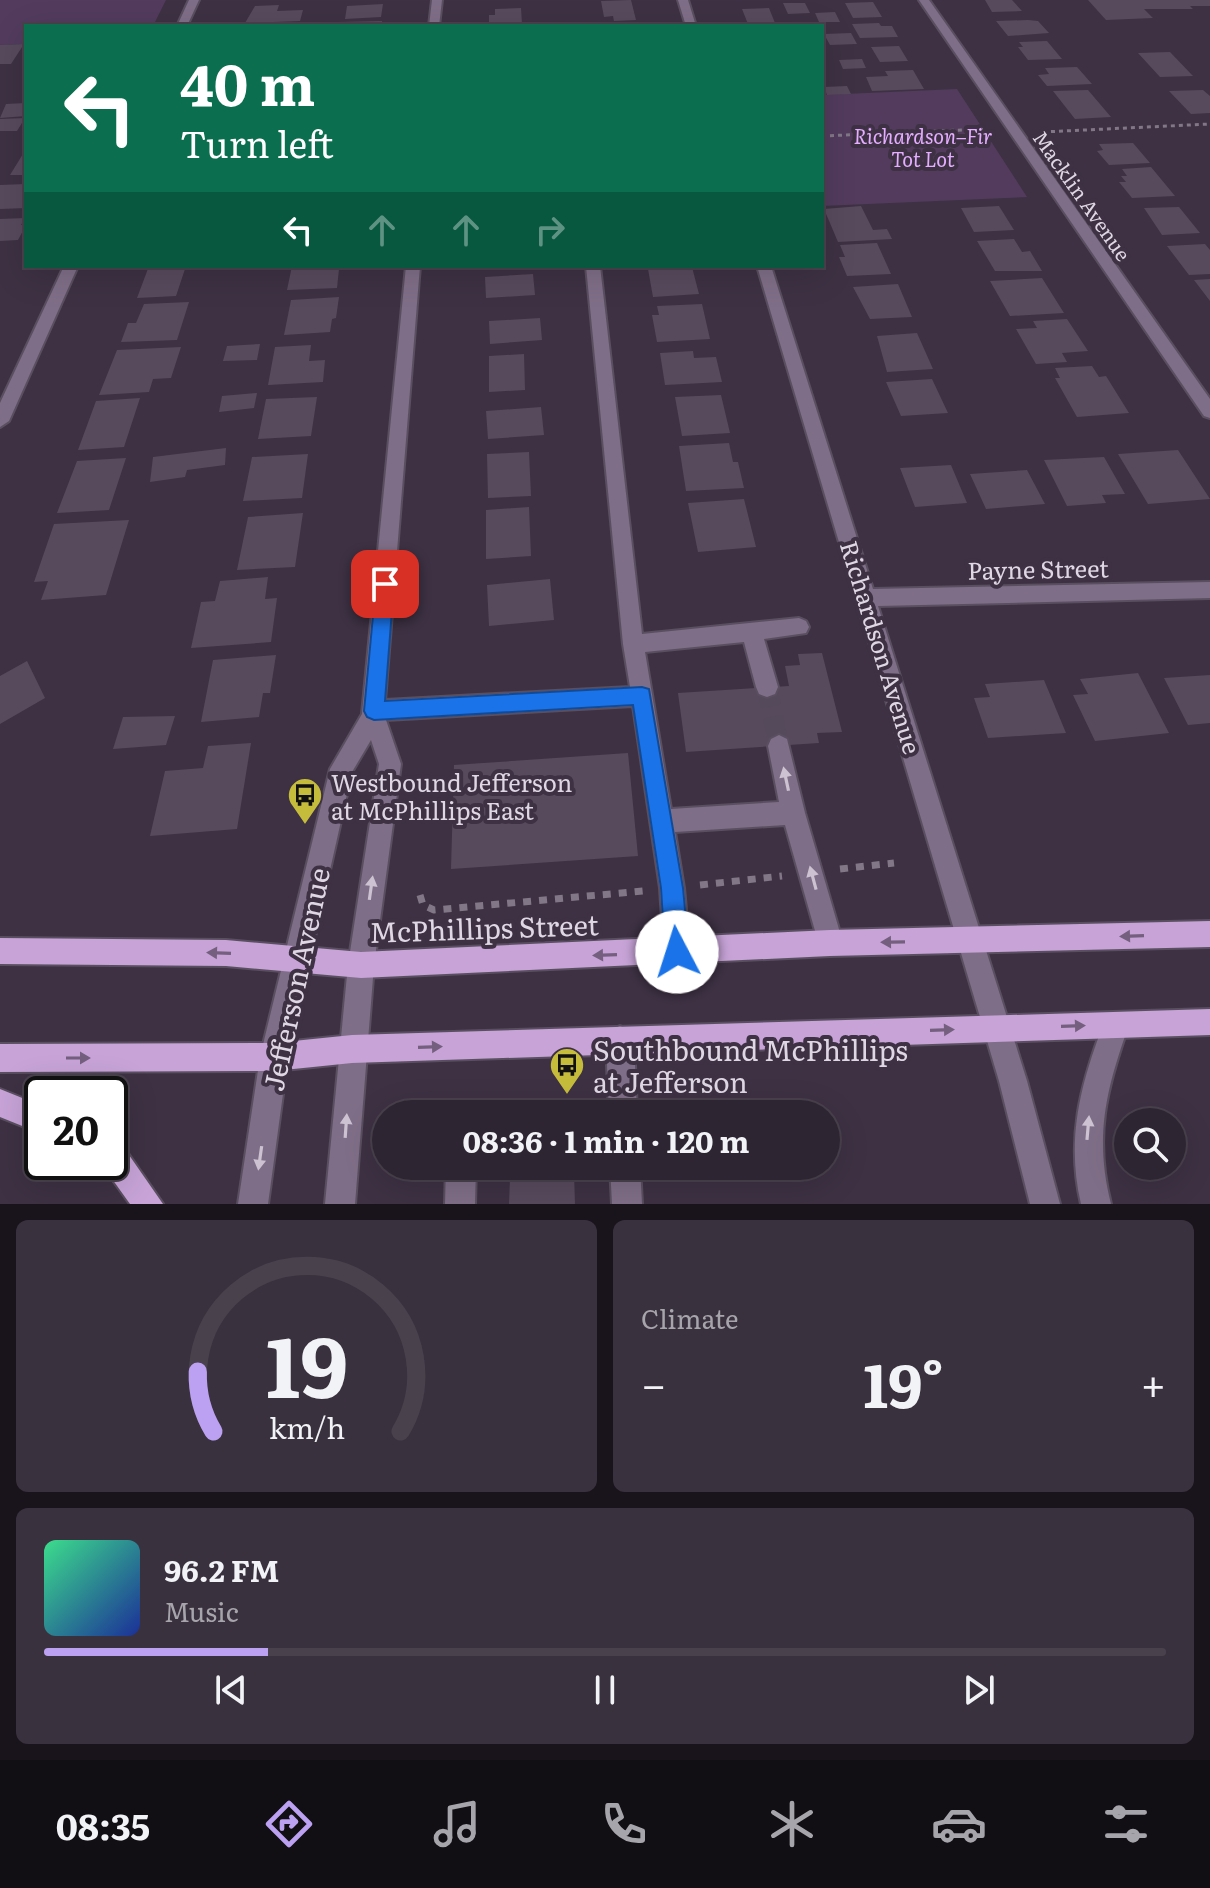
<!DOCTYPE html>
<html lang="en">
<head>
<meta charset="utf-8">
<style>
  :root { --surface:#2e2532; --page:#3a313e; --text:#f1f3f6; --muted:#a7a5ac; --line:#49424d; --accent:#bca0f2 }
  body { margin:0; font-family:Literata,serif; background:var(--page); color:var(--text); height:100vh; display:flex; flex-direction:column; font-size:30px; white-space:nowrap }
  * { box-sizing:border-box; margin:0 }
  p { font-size:26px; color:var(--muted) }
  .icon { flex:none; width:44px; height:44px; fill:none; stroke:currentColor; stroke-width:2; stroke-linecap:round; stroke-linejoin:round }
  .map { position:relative; height:1204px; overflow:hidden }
  .sheet { display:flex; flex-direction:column; gap:16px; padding:16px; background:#19141c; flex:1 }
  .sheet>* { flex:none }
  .hud { position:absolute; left:24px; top:24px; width:800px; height:244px; border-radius:0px; box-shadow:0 8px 32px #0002,0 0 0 2px var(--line); background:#0b6e4f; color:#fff; overflow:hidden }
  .fabs { position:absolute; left:1114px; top:1108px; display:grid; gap:16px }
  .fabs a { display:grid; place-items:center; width:72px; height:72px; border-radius:50%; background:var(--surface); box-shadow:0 8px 32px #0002,0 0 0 2px var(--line); font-size:40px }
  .speed { position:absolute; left:24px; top:1076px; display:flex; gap:16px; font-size:40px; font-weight:700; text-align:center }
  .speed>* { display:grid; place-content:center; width:104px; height:104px; border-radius:50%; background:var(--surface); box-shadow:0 8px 32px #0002,0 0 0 2px var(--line); line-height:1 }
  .speed .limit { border:4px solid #111; border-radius:12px; background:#fff; color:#111 }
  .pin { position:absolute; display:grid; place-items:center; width:68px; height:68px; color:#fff; margin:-34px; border-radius:16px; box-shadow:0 4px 12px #0006 }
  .me { position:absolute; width:88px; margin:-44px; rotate:355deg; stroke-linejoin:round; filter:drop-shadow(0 0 6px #0008) }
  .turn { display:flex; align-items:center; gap:28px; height:168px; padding:0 24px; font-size:36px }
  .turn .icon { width:104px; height:104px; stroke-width:2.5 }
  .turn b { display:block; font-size:56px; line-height:68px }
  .lanes { display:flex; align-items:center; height:76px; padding:0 24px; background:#0003; justify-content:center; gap:40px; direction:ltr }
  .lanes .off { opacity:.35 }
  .big { font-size:60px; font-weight:700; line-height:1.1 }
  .sheet .tile { flex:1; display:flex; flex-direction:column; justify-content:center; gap:12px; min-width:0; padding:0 28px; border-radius:12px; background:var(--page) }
  .sheet .dial { align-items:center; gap:0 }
  .dial svg { height:208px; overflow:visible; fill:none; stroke:var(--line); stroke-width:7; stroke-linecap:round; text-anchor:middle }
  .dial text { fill:var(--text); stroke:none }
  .song { display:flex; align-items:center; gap:24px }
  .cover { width:96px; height:96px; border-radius:12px; background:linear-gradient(135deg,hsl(150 70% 55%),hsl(230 70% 35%)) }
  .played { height:8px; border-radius:4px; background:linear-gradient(90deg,var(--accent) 20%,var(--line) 20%) }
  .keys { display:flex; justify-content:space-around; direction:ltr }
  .heat { display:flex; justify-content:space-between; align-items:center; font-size:44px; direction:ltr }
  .sheet .tiles { flex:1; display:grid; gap:16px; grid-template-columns:1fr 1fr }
  .tile:last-child { grid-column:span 2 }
  .trip { position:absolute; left:372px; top:1100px; width:468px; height:80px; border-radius:40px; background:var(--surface); box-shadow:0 8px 32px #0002,0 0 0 2px var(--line); font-weight:700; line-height:80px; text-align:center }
  .tabs { display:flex; height:128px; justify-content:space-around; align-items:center; background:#120f14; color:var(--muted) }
  .tabs .icon { width:56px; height:56px }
  .tabs .selected { color:var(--accent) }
  .tabs b { font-size:36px; color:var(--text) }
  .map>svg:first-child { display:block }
  .green { fill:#523b5d }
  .building { fill:#574a5d }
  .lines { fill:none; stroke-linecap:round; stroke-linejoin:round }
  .minor-tunnel { stroke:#554a5b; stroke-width:20; stroke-dasharray:20 10; stroke-linecap:butt }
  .minor-casing { stroke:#5a4f60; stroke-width:4 }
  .major-casing { stroke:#5a4f60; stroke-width:4 }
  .path-far1 { stroke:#817786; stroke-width:3; stroke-dasharray:4 4; stroke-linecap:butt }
  .path { stroke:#817786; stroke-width:7; stroke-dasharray:8 8; stroke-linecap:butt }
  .minor { fill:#7f6e87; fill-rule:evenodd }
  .major { fill:#c7a3d7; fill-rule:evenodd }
  .oneway { fill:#ccc2d1 }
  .oneway2 { fill:#745f7e }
  .route { fill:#1a73e8; stroke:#114b97; stroke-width:2 }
  .labels { text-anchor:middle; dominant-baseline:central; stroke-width:8; stroke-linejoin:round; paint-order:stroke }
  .far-park-label { font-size:20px; font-style:italic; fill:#e4adff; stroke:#3d3143 }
  .far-street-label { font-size:20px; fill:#dfd7e3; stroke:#3d3143 }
  .street-label { font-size:24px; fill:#dfd7e3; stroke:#3d3143 }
  .poi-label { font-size:24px; fill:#dfd7e3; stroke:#3d3143; text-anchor:start }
  .near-street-label { font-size:28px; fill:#dfd7e3; stroke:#3d3143 }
  .near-poi-label { font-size:28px; fill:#dfd7e3; stroke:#3d3143; text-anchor:start }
</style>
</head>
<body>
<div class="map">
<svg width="1210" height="1204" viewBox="0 0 1210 1204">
  <rect width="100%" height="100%" fill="#3d3143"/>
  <path class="green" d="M0,0H166L153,26H26V44L0,45Z
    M957,89L1027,197L822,206V95Z"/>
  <path class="building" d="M631,0L636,20L614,21L613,16L604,17L601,1Z
    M985,0H1012L1022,11L992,12Z
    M1088,0H1210V6H1190L1193,9H1144L1153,18L1106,20Z
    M873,2L882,17L853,18L845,3Z
    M783,3H805L810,13L788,14Z
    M383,4L381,17L345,19L347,6Z
    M279,5L277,11L303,10L300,21L245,23L255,6Z
    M521,8L522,24L489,25V15H495V9Z
    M769,8L775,23L748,24L742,9Z
    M835,12L840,22H819L815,13Z
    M1028,20L1038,21L1049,33L1008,36L996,21Z
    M382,21V26H339V22Z
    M879,23L881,26H892L898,37L860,38L852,24Z
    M851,33L857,44L830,45L824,34Z
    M1047,41L1062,59L1028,60L1018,47H1023L1019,42Z
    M24,44L11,64H0V45Z
    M899,46L908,61L880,62L871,47Z
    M1170,52L1193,76L1160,77L1138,53Z
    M862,59L866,68L843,69L839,60Z
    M1077,67L1092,84L1047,86L1038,75L1049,74L1045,68Z
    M913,70L924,89L872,91L866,77L888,76L885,71Z
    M847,86L851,94L827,95L824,87Z
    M1088,90L1111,117L1075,119L1053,91Z
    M1203,90L1210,96V113L1191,114L1169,91Z
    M26,103V116L0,118L6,104Z
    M25,118L17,131H0V119Z
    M1133,143L1150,163L1109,165L1097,151L1103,150L1099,144Z
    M26,149V175H10Z
    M1151,167L1175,196L1132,198L1119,182H1126L1121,176H1127L1122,169Z
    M26,184V208L0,209V185Z
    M861,206L873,230L887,229L892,239L838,242L824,209Z
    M999,206L1014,230L974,232L961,208Z
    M1179,207L1200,233L1162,235L1144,208Z
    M25,218L21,225H26L18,240L0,241V219Z
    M1014,239L1022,252L1030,251L1042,271H995L977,241Z
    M877,243L891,274L847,276L839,257H845L840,245Z
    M1205,244L1210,250V274L1189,275L1167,246Z
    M149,266H186L176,296L137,298Z
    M292,266L339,269L337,288L287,290Z
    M692,267L699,294L653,297L648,269Z
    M533,274L535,295L486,298L485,277Z
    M1042,278L1064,313L1010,316L990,281Z
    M1210,279V301L1194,280Z
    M898,284L912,317L870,319L853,287Z
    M339,297L336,318L332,319L330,332L284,335L291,300Z
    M189,302L177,340L121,342L128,323H136L144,304Z
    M702,304L710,339L657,342L652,315H659L657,306Z
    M540,318L542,340L490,344L489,321Z
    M1067,319L1088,351L1062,353L1067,362L1036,364L1016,329L1037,328L1033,321Z
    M917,333L933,369L887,372L877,336Z
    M260,344L257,360L223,361L227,346Z
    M311,345L309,361L325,360L323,382L268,385L275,347Z
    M181,347L171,378L153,379L149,392L99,395L117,350Z
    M693,351L694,358L716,357L722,382L665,385L660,353Z
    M524,354L525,390L489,392V356Z
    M1092,366L1099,377L1106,376L1129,413L1077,417L1055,378H1060L1055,368Z
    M932,379L948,413L901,416L886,382Z
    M257,393L254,408L219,412L222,396Z
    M721,395L730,433L682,436L675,397Z
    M317,397L311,436L258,439L266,399Z
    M140,398L124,447L78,450L96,401Z
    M541,407L544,435L488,439L486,411Z
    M729,443L733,462H738L744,488L686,491L679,446Z
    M226,448L225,465L187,470L185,477L150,482L153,457Z
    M1178,450L1210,499L1148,504L1118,454Z
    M529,452L531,496L488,498L487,454Z
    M308,454L302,498L243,501L252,457Z
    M1104,457L1125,494L1102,495L1106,503L1067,506L1044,460Z
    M126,458L109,510L57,513L77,461Z
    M951,465L967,503L915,507L900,468Z
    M1027,470L1045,504L986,509L970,474Z
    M744,499L756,547L698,552L688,503Z
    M529,507L531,556L486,559V510Z
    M303,513L295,567L237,570L248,517Z
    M129,520L106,595L41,600L48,581L34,582L54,524Z
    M268,577L265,599L277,598L271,642L191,648L201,602L215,601L220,581Z
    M550,579L554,620L489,626L487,585Z
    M822,653L842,732L817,733L819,743L686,752L678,693L789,686L785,666L800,665L798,654Z
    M276,655L270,693H263L259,717L201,722L213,660Z
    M27,661L45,698L0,724V676Z
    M1138,673L1169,733L1095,741L1073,695L1088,694L1080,679Z
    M1210,675V723L1188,725L1164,678Z
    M1044,680L1066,733L988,738L974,698L990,697L985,684Z
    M175,716L166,745L113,749L123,717Z
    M251,743L237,829L150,836L165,771L203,768L208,746Z
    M628,753L638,856L451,869L454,765Z
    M574,1173L575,1204H509L510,1178Z"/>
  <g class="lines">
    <path class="minor-tunnel" d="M767,687L779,746"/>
    <g class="minor-casing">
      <path id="minor" d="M189,0H199L187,26H177Z
        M432,0H442L439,26H429Z
        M678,0H688L696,26H686Z
        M919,0H929L1210,399V418L1204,416Z
        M64,266H78L9,421L0,427V403Z
        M406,266H420L385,700L630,687L623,644L586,266H600L642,634L799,618L806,621L809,627L806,633L764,639L778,687L775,694L767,697L759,694L756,687L744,642L645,652L671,809L779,802L768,746L771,739L779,735L787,739L805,813L843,943L839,952L830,956L821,952L785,825L675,832L684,888L690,952L686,961L677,965L668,961L664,952L660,888L633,706L386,720L401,764L374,965L355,1204H325L348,965L379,764L371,740L352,772L288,1057L268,1204H238L260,1057L330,769L362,714Z
        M757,266H771L873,589L1210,582V598L878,606L1027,1081L1060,1204H1030L999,1081Z
        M1116,1012L1125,1016L1129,1025C1106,1089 1094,1137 1111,1204H1081C1066,1140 1080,1086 1103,1025L1107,1016Z
        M620,1026L630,1030L634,1040L637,1114H609L606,1040L610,1030Z
        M446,1166H476L475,1204H445Z
        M610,1166H640L642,1204H612Z"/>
    </g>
    <g class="major-casing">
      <path id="major" d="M1210,921V947L830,956L361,978L226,966L0,964V938L226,940L361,952L830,930Z
        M1210,1009V1035L352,1063L274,1071L0,1072V1044L274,1043L352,1035Z
        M0,1089L42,1106V1134L0,1117Z
        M110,1138L120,1142L163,1204H130L100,1162H110Z"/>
    </g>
    <path class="path-far1" d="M1043,132L1210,124
      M822,136L985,129"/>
    <path class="path" d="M840,869L894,863
      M700,885L782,876
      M420,895L423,905L434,910L643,891"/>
    <use href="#minor" class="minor"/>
    <use href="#major" class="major"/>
  </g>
  <defs><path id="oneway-solid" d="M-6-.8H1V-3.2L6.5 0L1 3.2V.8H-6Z" transform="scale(2)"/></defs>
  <g class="oneway">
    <use href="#oneway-solid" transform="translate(786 779) rotate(-102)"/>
    <use href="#oneway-solid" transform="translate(813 878) rotate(-105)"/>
    <use href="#oneway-solid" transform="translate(371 888) rotate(-82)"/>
    <use href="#oneway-solid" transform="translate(346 1126) rotate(-86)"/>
    <use href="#oneway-solid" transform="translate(1088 1128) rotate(-85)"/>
    <use href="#oneway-solid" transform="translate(260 1158) rotate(98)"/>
  </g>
  <g class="oneway2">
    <use href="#oneway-solid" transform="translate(1132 936) rotate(178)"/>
    <use href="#oneway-solid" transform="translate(893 942) rotate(179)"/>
    <use href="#oneway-solid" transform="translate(219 953) rotate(-178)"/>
    <use href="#oneway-solid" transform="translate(605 955) rotate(178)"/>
    <use href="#oneway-solid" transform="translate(1073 1026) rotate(-2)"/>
    <use href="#oneway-solid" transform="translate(942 1030) rotate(-2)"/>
    <use href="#oneway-solid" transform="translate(430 1047) rotate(-2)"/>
    <use href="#oneway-solid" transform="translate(78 1058)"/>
  </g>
  <path class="route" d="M385,576L394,584L385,701L642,687L649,689L683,888L689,952L685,960L677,963L669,960L665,952L661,888L633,705L374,720L367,717L364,711L376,584Z"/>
  <defs>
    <g id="bus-pin" transform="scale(1.8)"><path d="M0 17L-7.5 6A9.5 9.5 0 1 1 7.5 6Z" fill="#c6bc3c" stroke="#3d3143"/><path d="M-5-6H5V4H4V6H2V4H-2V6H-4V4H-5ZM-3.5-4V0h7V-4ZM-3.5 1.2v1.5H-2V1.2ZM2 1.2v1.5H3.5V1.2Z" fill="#111"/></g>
  </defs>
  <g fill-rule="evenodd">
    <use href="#bus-pin" x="305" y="795"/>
    <use href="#bus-pin" x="567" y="1065"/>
  </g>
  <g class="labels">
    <g class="far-park-label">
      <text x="923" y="135">Richardson–Fir<tspan x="923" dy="23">Tot Lot</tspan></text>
    </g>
    <g class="far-street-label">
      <text transform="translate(1083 195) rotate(55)">Macklin Avenue</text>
    </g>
    <g class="street-label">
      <text transform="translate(1038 568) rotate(-1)">Payne Street</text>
      <text transform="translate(882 647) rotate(73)">Richardson Avenue</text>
    </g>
    <g class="poi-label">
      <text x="331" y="781">Westbound Jefferson<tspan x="331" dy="28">at McPhillips East</tspan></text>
    </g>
    <g class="near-street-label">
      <text transform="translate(484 927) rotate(-2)">McPhillips Street</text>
      <text transform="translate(295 979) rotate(-78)">Jefferson Avenue</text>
    </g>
    <g class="near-poi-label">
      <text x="593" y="1049">Southbound McPhillips<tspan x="593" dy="32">at Jefferson</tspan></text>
    </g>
  </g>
</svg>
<div class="fabs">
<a><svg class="icon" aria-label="search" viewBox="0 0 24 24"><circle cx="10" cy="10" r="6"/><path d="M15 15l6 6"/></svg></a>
</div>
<div class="speed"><div class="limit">20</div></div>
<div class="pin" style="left:385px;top:584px;background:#d93025"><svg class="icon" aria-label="arrive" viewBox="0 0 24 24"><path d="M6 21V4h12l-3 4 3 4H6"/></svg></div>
<svg class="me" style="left:677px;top:952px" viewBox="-20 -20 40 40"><circle r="19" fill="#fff"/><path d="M0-13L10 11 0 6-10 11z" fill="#1a73e8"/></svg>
<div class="trip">08:36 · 1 min · 120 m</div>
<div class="hud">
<div class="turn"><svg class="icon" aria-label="left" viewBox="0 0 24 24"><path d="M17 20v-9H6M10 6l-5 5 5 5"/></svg><div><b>40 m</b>Turn left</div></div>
<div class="lanes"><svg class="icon" aria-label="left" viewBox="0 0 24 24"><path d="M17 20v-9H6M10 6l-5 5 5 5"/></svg><svg class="icon off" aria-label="ahead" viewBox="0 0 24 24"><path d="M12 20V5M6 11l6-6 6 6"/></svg><svg class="icon off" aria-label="ahead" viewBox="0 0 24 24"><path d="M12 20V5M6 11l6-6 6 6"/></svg><svg class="icon off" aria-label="right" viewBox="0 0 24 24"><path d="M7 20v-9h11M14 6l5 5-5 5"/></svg></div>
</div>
</div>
<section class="sheet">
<div class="tiles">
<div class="tile dial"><svg viewBox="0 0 100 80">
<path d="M14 69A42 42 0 1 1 86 69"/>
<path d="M14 69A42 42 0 0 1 8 46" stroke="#bca0f2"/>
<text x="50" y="56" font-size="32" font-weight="700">19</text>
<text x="50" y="72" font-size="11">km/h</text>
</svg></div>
<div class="tile"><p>Climate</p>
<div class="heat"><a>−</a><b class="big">19°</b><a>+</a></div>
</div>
<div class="tile">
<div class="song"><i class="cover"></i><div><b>96.2 FM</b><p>Music</p></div></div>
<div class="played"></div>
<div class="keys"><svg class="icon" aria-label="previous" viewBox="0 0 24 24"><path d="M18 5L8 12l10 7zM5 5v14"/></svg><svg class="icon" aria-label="pause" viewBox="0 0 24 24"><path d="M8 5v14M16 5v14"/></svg><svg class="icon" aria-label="next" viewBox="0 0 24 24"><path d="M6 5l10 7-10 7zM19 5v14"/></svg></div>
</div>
</div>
</section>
<nav class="tabs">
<b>08:35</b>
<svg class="icon selected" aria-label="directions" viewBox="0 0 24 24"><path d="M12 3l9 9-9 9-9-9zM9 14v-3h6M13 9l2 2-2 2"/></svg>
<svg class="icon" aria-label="music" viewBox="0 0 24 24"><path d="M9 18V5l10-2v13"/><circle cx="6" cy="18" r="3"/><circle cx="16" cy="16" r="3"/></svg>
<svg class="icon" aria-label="phone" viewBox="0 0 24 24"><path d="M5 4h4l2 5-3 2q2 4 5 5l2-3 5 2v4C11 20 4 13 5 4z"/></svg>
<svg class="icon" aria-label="climate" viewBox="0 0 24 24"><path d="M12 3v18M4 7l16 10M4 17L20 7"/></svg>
<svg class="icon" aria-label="car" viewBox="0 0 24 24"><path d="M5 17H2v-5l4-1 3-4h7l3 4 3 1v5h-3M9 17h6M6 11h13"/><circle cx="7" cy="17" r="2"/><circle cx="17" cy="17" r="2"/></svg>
<svg class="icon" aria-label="filters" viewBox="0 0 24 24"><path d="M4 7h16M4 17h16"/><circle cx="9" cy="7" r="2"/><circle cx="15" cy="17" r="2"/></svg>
</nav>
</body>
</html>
